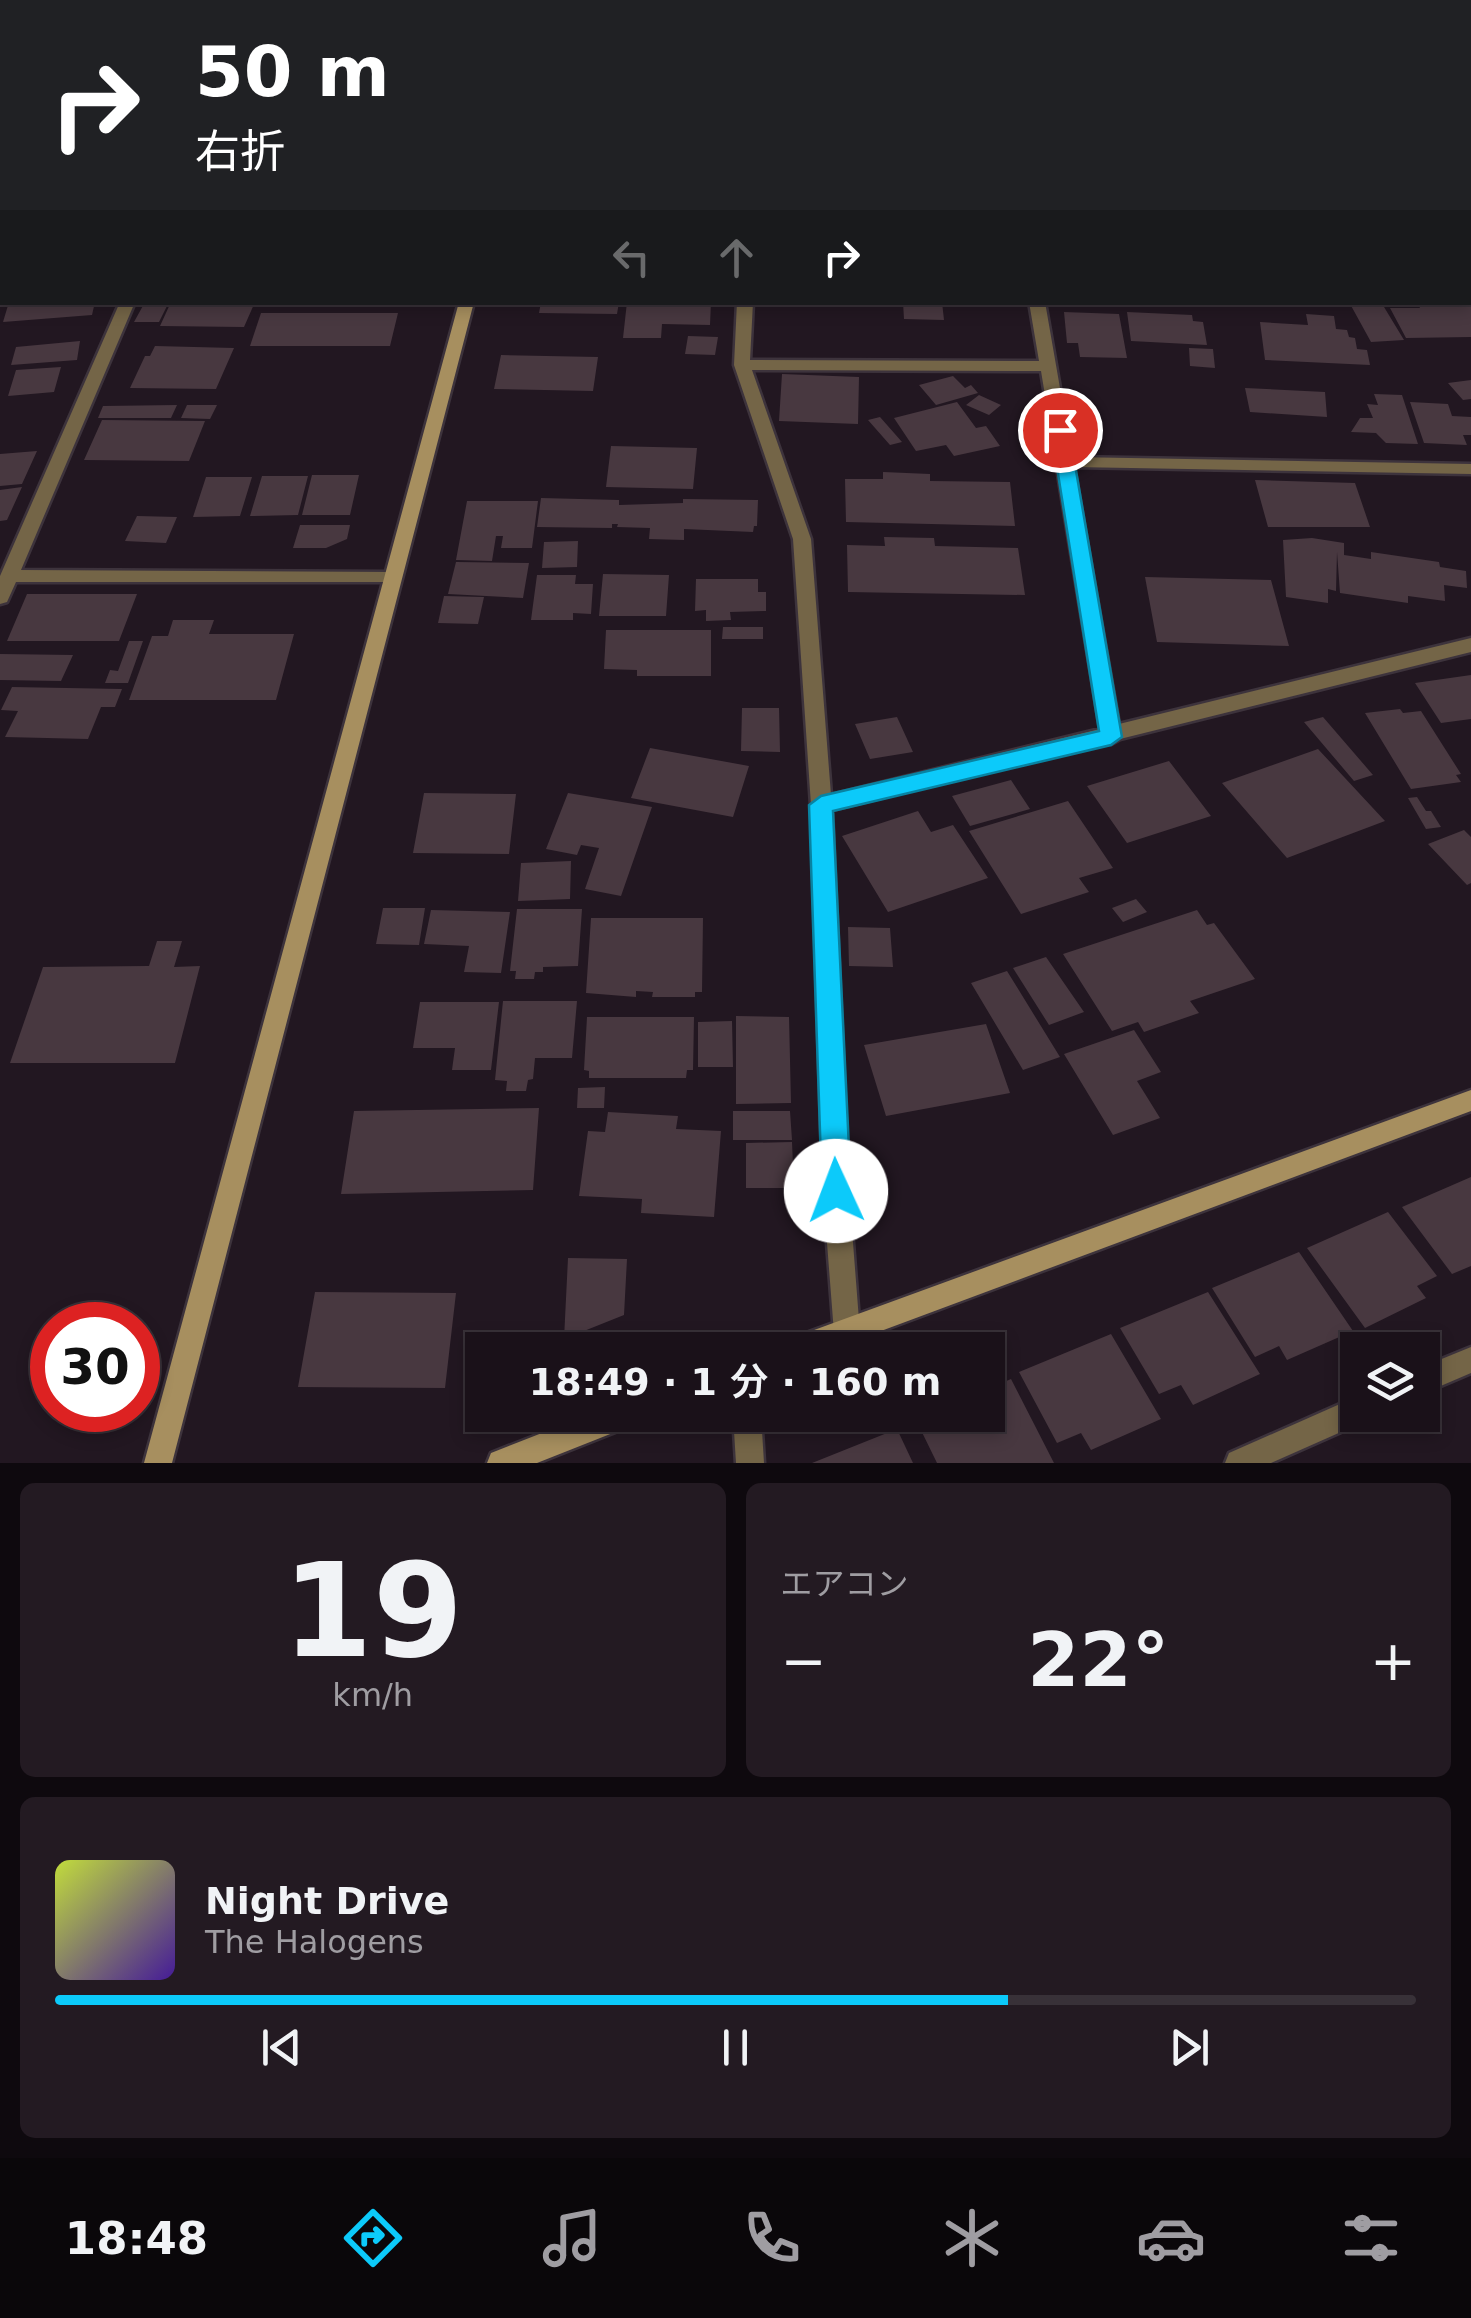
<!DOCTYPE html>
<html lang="ja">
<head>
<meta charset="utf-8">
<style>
  :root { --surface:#1a1119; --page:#231a22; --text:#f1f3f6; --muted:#9f9da2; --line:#383138; --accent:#0ccafa }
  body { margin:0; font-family:"DejaVu Sans","Noto Sans JP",sans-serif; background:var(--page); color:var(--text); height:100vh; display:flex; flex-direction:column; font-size:38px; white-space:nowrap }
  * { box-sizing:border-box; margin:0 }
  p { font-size:32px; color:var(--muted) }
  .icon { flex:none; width:55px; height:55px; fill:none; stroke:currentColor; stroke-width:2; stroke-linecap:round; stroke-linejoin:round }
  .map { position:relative; height:1463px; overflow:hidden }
  .details { display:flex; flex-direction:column; gap:20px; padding:20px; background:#0e090e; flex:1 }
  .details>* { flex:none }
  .hud { position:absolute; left:0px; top:0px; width:1472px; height:305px; box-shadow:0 5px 15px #0003,0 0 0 2px var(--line); background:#202124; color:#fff; overflow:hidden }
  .buttons { position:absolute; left:1340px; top:1332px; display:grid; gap:20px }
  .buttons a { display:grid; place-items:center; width:100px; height:100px; border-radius:0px; background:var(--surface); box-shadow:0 5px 15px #0003,0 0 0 2px var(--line); font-size:50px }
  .speed { position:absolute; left:30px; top:1302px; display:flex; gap:20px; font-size:50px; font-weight:700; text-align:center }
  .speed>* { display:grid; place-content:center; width:130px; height:130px; border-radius:50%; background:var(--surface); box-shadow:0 5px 15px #0003,0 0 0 2px var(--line); line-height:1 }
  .speed .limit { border:15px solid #d22; background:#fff; color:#111 }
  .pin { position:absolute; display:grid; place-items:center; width:85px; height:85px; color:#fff; margin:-42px; border:5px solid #fff; border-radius:50%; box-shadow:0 2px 10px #0007 }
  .me { position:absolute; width:110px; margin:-55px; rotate:358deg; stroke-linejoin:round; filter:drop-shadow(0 0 8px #0008) }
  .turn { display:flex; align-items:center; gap:35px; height:210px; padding:0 30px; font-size:45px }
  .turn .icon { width:130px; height:130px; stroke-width:2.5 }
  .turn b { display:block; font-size:70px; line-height:85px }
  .lanes { display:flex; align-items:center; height:95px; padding:0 30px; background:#0003; justify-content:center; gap:50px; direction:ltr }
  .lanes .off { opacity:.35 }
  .big { font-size:75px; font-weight:600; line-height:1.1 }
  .details .tile { flex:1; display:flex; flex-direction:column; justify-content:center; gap:15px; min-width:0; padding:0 35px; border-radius:15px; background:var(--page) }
  .details .dial { align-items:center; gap:0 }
  .dial b { font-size:130px; line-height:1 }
  .song { display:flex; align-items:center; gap:30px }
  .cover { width:120px; height:120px; border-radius:15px; background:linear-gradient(135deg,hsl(70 70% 55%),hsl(260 70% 35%)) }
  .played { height:10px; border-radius:5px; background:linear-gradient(90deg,var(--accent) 70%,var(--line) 70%) }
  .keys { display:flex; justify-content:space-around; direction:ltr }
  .heat { display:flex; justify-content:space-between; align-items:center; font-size:55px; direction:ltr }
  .details .tiles { flex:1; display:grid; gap:20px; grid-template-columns:1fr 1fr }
  .tile:last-child { grid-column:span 2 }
  .trip { position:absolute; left:465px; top:1332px; width:540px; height:100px; border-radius:0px; background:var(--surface); box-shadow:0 5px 15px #0003,0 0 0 2px var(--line); font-weight:600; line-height:100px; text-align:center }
  .tab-bar { display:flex; height:160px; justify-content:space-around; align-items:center; background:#0a070a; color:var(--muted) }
  .tab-bar .icon { width:70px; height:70px }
  .tab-bar .current { color:var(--accent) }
  .tab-bar b { font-size:45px; color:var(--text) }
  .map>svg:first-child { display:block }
  .building { fill:#483840 }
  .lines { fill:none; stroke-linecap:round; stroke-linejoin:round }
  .lane-casing { stroke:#3d333c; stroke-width:5 }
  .street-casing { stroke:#3d333c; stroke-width:5 }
  .secondary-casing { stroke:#3d333c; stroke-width:5 }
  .highway-casing { stroke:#3d333c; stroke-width:5 }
  .lane { fill:#746547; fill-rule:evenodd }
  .street { fill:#746547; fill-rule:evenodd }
  .secondary { fill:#a78f5f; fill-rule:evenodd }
  .highway { fill:#f3ce80; fill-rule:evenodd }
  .route { fill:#0ccafa; stroke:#0883a2; stroke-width:2.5 }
</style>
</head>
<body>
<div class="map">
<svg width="1471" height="1463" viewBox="0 0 1471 1463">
  <rect width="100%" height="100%" fill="#221721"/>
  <path class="building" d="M9,302H95L92,315L3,322Z
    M145,302H169L159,322H134Z
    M171,302H255L244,327L160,326Z
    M541,302H619L617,314L539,313Z
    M627,302H711L710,325L662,324L661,338H623Z
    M903,302H942L944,320L904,319Z
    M1349,302H1381L1404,340L1371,342Z
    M1417,302H1471V337L1406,338L1390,308H1420Z
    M1064,312L1119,314L1127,358L1080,357L1078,343H1067Z
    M1127,312L1192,315L1193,321L1203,322L1207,345L1131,341Z
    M261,313H398L390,346H250Z
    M1306,314L1334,316L1336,329L1347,330L1349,337L1355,338L1357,349L1367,350L1370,365L1265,360L1260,322L1308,325Z
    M688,336L718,337L715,355L685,354Z
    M80,341L77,360L11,365L16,347Z
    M155,346L234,348L216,389L130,388L145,356H150Z
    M1189,348L1213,349L1215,368L1190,366Z
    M501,355L598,357L593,391L494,389Z
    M61,367L54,392L8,396L16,370Z
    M782,374L859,377L858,424L779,421Z
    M953,376L965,388L971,385L978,393L936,405L919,385Z
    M1471,380V399L1463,400L1448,383Z
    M1245,388L1325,392L1327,417L1250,412Z
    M1374,394L1402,395L1418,444L1386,443L1376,433L1351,432L1360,418H1373L1367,404L1378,405Z
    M979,395L1001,405L989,415L966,405Z
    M957,402L976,428L986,426L1000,446L954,456L946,445L916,451L894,418Z
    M1410,402L1448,404L1452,416L1471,417V435H1463L1467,445L1424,443Z
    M177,405L171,418H98L103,406Z
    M187,405H217L210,419L181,418Z
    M880,417L902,442L890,445L868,420Z
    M102,420L205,421L189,461L84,460Z
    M611,446L697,448L693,489L606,487Z
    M37,451L22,484L0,486V454Z
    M883,472L930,474V481L1010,482L1015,526L846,522L845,479H883Z
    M312,475H359L350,515H302Z
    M262,476H308L298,515L250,516Z
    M206,477H252L240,516L193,517Z
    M1255,480L1355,483L1370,527H1268Z
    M22,487L7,520L0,521V490Z
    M541,498L619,500V505L683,503V499L758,500L757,526H754L753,532L684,529V540L649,539L650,528L617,527L618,524H612V528L537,527Z
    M467,501H538L532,548H501L503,536H496L492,561L456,560Z
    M137,516L177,517L166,543L125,541Z
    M300,525H350L347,539L326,548H293Z
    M884,537L934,538L935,546L1018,548L1025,595L848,592L847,545L885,546Z
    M1312,538L1344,543V555L1371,559V552L1439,562L1440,567L1466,571L1467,588L1444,585L1445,601L1408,596V603L1340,593L1337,552L1336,591L1328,589V603L1286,597L1283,540Z
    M578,541L577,567L542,568L544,542Z
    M456,562L529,563L523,598L448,594Z
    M603,574L669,575L666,616H599Z
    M537,575H576L575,584H593L591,614L573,613V620H531Z
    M1145,577L1271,580L1289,646L1157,642Z
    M696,579H758V592H766V611L730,612L731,620L706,621V610L695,611Z
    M27,594H137L119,641H7Z
    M444,596L484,597L478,624L438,623Z
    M173,620H214L209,634H294L276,700H129L152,636H168Z
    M723,627H763V639H722Z
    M606,630H711V676H637V670L604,669Z
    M129,641H143L128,683H105L110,670L118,671Z
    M0,654L73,655L61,681L0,680Z
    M1471,675V719L1441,723L1415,683Z
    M12,687L122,689L115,707H101L88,739L5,737L18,711L1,710Z
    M742,708H779L780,752L741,751Z
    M1400,709L1403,713L1421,711L1461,774L1456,775L1461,782L1411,789L1365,713Z
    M897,717L913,752L870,759L855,724Z
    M1323,717L1373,775L1354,781L1304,722Z
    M650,748L749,766L733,817L631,798Z
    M1318,749L1385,821L1287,858L1222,783Z
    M1169,761L1211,816L1127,843L1087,786Z
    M1011,780L1030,809L970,826L952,796Z
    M424,793L516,794L509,854L413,853Z
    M568,793L652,807L621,896L585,889L599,848L581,845L577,855L546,849Z
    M1417,797L1426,811H1431L1441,827L1426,829L1408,798Z
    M1068,801L1113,868L1079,878L1089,892L1021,914L969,831Z
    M918,811L931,832L953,825L988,878L888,912L842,836Z
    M1464,830L1471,837V883L1467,885L1428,844Z
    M571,861L570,899L518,901L521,863Z
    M1136,899L1147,912L1123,922L1112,908Z
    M383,908H425L419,945L376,944Z
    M517,909H582L578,966L543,967V972H535L534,979H515L516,971H510Z
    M431,910L510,912L501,973L464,972L469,946L424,944Z
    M1197,910L1207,925L1214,923L1255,979L1190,1001L1199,1013L1144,1032L1138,1022L1112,1031L1063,954Z
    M591,918H703L702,992H695V997H652L653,992L636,991V997L586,993Z
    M848,927L890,928L893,967L849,966Z
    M157,941H182L174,967L200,966L175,1063H10L43,967L149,966Z
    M1046,957L1084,1012L1049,1025L1013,968Z
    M1007,971L1060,1057L1023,1070L971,983Z
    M503,1001H577L572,1058H535L533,1079L528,1080L526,1091H506L507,1081L495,1080Z
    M420,1002H499L491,1070H452L455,1048H413Z
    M736,1016L789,1017L791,1103L736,1104Z
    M587,1017H694L693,1070H687L686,1078H589V1071L584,1070Z
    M732,1021L733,1067H698V1022Z
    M986,1024L1010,1093L886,1116L864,1045Z
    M1134,1030L1161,1072L1137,1081L1160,1118L1113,1135L1064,1054Z
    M605,1087L604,1108H577L578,1088Z
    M539,1108L533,1190L341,1194L354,1111Z
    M733,1111H790L792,1140H733Z
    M608,1112L678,1116L676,1129L721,1131L714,1217L641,1213L642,1199L579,1196L588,1131L605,1132Z
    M792,1142L794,1188H746V1143Z
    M1471,1177V1266L1452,1274L1402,1207Z
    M1388,1212L1437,1276L1417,1286L1426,1298L1365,1328L1307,1248Z
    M1299,1252L1353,1331L1287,1360L1279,1346L1255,1357L1212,1288Z
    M568,1258L627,1259L624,1315L564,1339Z
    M315,1292L456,1293L445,1388L298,1387Z
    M1208,1292L1260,1374L1193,1405L1181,1385L1159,1394L1120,1328Z
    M1111,1334L1161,1419L1091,1450L1081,1433L1057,1443L1019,1372Z
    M1011,1379L1054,1463H937L915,1418L988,1415V1389Z
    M897,1429L913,1463H812Z"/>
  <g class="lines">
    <g class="lane-casing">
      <path id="lane" d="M2,32V40L0,41V33Z"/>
    </g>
    <g class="street-casing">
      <path id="street" d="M993,0H1005L1006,2H994Z
        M1470,65H1471V74H1470Z
        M1470,119H1471V127H1470Z
        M0,223H2V231H0Z
        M1470,272H1471V280H1470Z
        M120,302H135L21,570L391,572L397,574L400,578L397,582H16L7,602L0,604V576Z
        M737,302H753L750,360L1039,361L1029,302H1045L1072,457L1471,464V474L1074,467L1119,724L1471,638V652L1120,739L1111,744L1105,742L832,810L849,1191L860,1333L856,1342L847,1346L838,1342L834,1333L823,1191L811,805L793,539L734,365ZM752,370L1041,371L1100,729L831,795L811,539Z
        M1471,1347V1373L1422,1394V1367Z
        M1358,1396V1415H1370L1368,1420L1271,1463H1225L1229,1453Z
        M733,1415H761L764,1463H736Z"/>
    </g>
    <g class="secondary-casing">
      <path id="secondary" d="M459,302H474L172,1463H144Z
        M1471,1090V1111L830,1350H782L785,1341L795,1337Z
        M588,1415H637L633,1425L537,1463H487L491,1453Z"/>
    </g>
    <g class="highway-casing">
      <path id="highway" d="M1471,0V10H1470V2H1463Z
        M0,96H2V108H0Z"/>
    </g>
    <use href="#lane" class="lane"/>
    <use href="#street" class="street"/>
    <use href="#secondary" class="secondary"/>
    <use href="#highway" class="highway"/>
  </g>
  <path class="route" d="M1060,425L1069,430L1122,737L1111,745L833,811L851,1191L846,1200L836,1204L826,1200L822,1191L809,805L821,796L1099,731L1051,430Z"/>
</svg>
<div class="buttons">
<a><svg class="icon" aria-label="layers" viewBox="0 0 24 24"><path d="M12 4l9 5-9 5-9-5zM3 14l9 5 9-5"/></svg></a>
</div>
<div class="speed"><div class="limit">30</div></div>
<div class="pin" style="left:1060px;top:430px;background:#d93025"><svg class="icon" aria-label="arrive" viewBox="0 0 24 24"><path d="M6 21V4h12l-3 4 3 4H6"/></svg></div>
<svg class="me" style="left:836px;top:1191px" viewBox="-20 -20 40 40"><circle r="19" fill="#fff"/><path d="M0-13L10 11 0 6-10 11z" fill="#0ccafa"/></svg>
<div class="trip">18:49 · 1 分 · 160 m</div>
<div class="hud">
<div class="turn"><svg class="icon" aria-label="right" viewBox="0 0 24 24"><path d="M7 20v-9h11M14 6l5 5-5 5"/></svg><div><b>50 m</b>右折</div></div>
<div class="lanes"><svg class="icon off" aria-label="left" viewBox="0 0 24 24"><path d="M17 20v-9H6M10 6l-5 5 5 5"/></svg><svg class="icon off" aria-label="ahead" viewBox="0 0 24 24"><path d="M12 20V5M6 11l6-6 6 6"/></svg><svg class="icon" aria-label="right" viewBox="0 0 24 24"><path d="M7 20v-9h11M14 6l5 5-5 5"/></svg></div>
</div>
</div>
<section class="details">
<div class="tiles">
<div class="tile dial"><b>19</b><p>km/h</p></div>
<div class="tile"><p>エアコン</p>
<div class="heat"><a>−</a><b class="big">22°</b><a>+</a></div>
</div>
<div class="tile">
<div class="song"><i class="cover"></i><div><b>Night Drive</b><p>The Halogens</p></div></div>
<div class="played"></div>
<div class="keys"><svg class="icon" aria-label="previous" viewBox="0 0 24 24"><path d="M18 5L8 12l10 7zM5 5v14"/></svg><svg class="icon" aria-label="pause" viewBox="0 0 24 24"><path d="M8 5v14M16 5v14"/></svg><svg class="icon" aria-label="next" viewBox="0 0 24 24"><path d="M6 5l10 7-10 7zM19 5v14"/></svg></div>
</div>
</div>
</section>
<nav class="tab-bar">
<b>18:48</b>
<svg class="icon current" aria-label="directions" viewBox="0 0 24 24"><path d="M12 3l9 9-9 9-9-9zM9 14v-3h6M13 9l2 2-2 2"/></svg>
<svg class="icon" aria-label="music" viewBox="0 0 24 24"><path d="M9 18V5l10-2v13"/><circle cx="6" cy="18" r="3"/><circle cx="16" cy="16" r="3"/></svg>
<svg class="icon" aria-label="phone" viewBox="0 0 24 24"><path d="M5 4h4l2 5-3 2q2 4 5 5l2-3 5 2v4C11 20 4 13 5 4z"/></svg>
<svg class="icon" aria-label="climate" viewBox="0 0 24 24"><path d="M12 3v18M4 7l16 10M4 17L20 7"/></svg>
<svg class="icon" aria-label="car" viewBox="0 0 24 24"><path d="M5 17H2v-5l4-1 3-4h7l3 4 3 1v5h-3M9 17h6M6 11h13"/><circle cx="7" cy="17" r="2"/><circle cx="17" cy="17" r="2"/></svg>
<svg class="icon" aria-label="filters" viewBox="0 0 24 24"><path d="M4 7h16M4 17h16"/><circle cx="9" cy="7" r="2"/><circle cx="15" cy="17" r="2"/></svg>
</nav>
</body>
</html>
